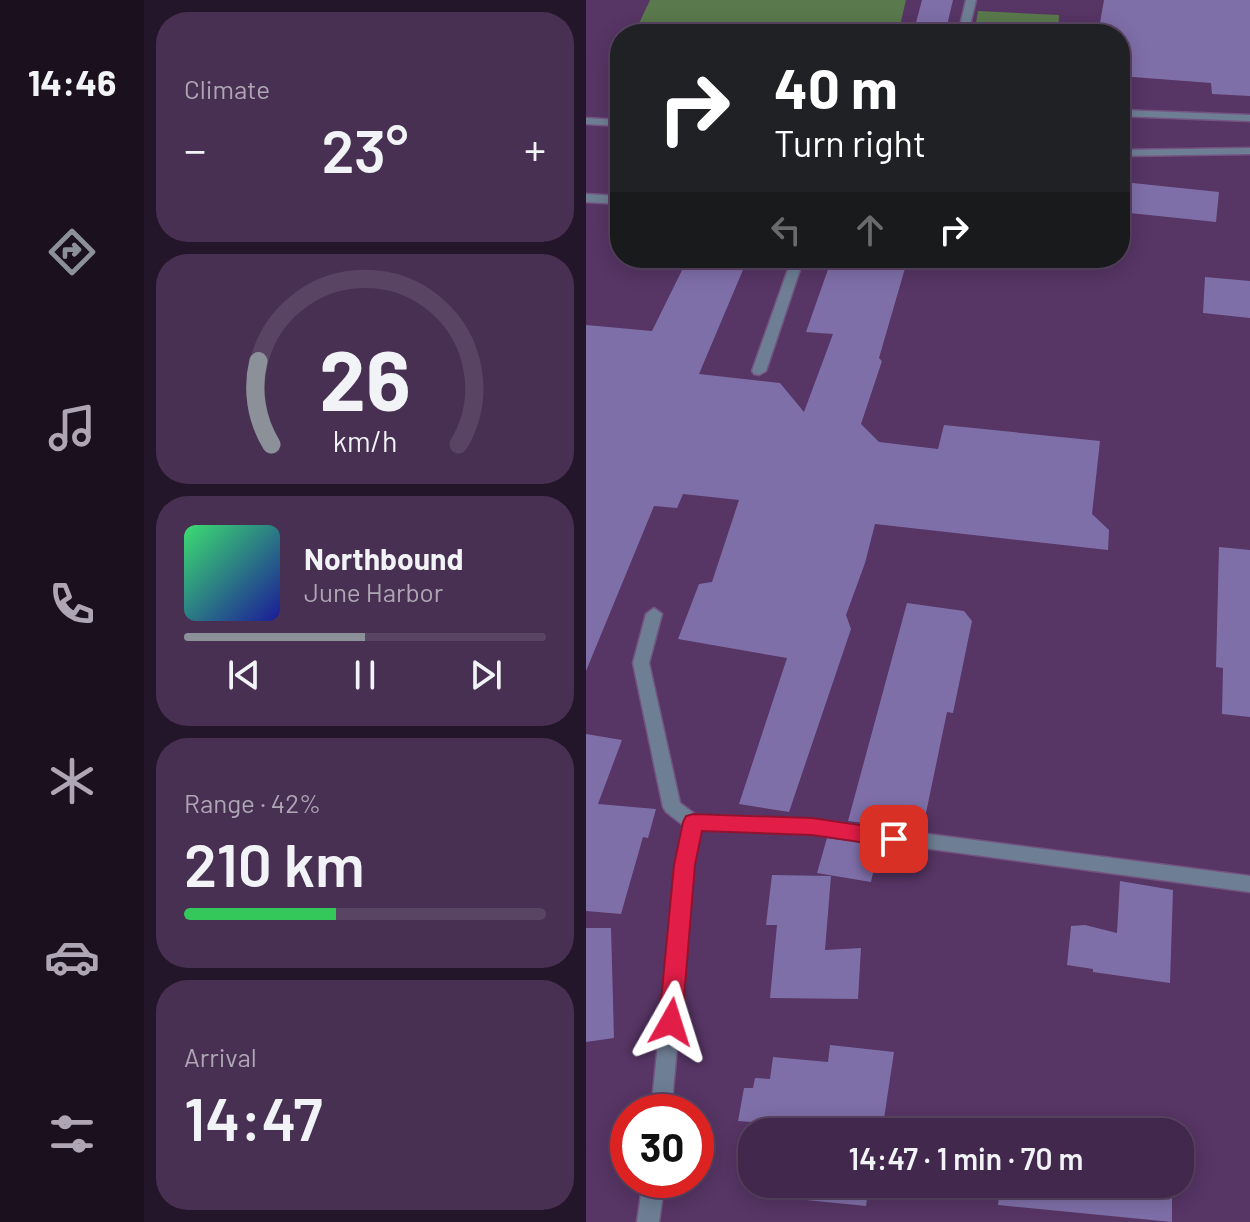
<!DOCTYPE html>
<html lang="en">
<head>
<meta charset="utf-8">
<style>
  :root { --surface:#41284c; --page:#483053; --text:#f1f3f6; --muted:#aea6b5; --line:#5a4464; --accent:#8c9099 }
  body { margin:0; font-family:Barlow,sans-serif; background:var(--page); color:var(--text); height:100vh; display:flex; flex-direction:column; font-size:30px; white-space:nowrap }
  * { box-sizing:border-box; margin:0 }
  p { font-size:26px; color:var(--muted) }
  .icon { flex:none; width:44px; height:44px; fill:none; stroke:currentColor; stroke-width:2; stroke-linecap:round; stroke-linejoin:round }
  .map { position:relative; flex:1; overflow:hidden }
  .details { display:flex; flex-direction:column; gap:12px; padding:12px; background:#24162a; width:442px }
  .details>* { flex:none }
  .guide { position:absolute; left:24px; top:24px; width:520px; height:244px; border-radius:32px; box-shadow:0 4px 20px #0003,0 0 0 2px var(--line); background:#202124; color:#fff; overflow:hidden }
  .speed { position:absolute; left:24px; top:1094px; display:flex; gap:16px; font-size:40px; font-weight:700; text-align:center }
  .speed>* { display:grid; place-content:center; width:104px; height:104px; border-radius:50%; background:var(--surface); box-shadow:0 4px 20px #0003,0 0 0 2px var(--line); line-height:1 }
  .speed .limit { border:12px solid #d22; background:#fff; color:#111 }
  .pin { position:absolute; display:grid; place-items:center; width:68px; height:68px; color:#fff; margin:-34px; border-radius:16px; box-shadow:0 4px 12px #0006 }
  .me { position:absolute; width:88px; margin:-44px; rotate:6deg; stroke-linejoin:round; filter:drop-shadow(0 0 6px #0008) }
  .turn { display:flex; align-items:center; gap:28px; height:168px; padding:0 32px; font-size:36px }
  .turn .icon { width:104px; height:104px; stroke-width:2.5 }
  .turn b { display:block; font-size:56px; line-height:68px }
  .lanes { display:flex; align-items:center; height:76px; padding:0 32px; background:#0003; justify-content:center; gap:40px; direction:ltr }
  .lanes .off { opacity:.35 }
  .big { font-size:60px; font-weight:600; line-height:1.1 }
  .details .widget { flex:1; display:flex; flex-direction:column; justify-content:center; gap:12px; min-width:0; padding:0 28px; border-radius:32px; background:var(--page) }
  .details .dial { align-items:center; gap:0 }
  .dial svg { height:208px; overflow:visible; fill:none; stroke:var(--line); stroke-width:7; stroke-linecap:round; text-anchor:middle }
  .dial text { fill:var(--text); stroke:none }
  .song { display:flex; align-items:center; gap:24px }
  .cover { width:96px; height:96px; border-radius:12px; background:linear-gradient(135deg,hsl(140 70% 55%),hsl(240 70% 35%)) }
  .played { height:8px; border-radius:4px; background:linear-gradient(90deg,var(--accent) 50%,var(--line) 50%) }
  .keys { display:flex; justify-content:space-around; direction:ltr }
  .heat { display:flex; justify-content:space-between; align-items:center; font-size:44px; direction:ltr }
  .charge { height:12px; border-radius:6px; background:linear-gradient(90deg,#34c759 42%,var(--line) 0) }
  .trip { position:absolute; left:152px; top:1118px; width:456px; height:80px; border-radius:32px; background:var(--surface); box-shadow:0 4px 20px #0003,0 0 0 2px var(--line); font-weight:600; line-height:80px; text-align:center }
  main { display:flex; flex:1; min-height:0 }
  .menu { display:flex; flex-direction:column; width:144px; justify-content:space-around; align-items:center; background:#1a101e; color:var(--muted) }
  .menu .icon { width:56px; height:56px }
  .menu .on { color:var(--accent) }
  .menu b { font-size:36px; color:var(--text) }
  .map>svg:first-child { display:block }
  .green { fill:#5a794c }
  .building { fill:#7f6fa9 }
  .lines { fill:none; stroke-linecap:round; stroke-linejoin:round }
  .lane-casing { stroke:#735480; stroke-width:3 }
  .street-casing { stroke:#735480; stroke-width:3 }
  .lane { fill:#6e7f95; fill-rule:evenodd }
  .street { fill:#6e7f95; fill-rule:evenodd }
  .route { fill:#e11d48; stroke:#92132f; stroke-width:2 }
</style>
</head>
<body>
<main>
<nav class="menu">
<b>14:46</b>
<svg class="icon on" aria-label="directions" viewBox="0 0 24 24"><path d="M12 3l9 9-9 9-9-9zM9 14v-3h6M13 9l2 2-2 2"/></svg>
<svg class="icon" aria-label="music" viewBox="0 0 24 24"><path d="M9 18V5l10-2v13"/><circle cx="6" cy="18" r="3"/><circle cx="16" cy="16" r="3"/></svg>
<svg class="icon" aria-label="phone" viewBox="0 0 24 24"><path d="M5 4h4l2 5-3 2q2 4 5 5l2-3 5 2v4C11 20 4 13 5 4z"/></svg>
<svg class="icon" aria-label="climate" viewBox="0 0 24 24"><path d="M12 3v18M4 7l16 10M4 17L20 7"/></svg>
<svg class="icon" aria-label="car" viewBox="0 0 24 24"><path d="M5 17H2v-5l4-1 3-4h7l3 4 3 1v5h-3M9 17h6M6 11h13"/><circle cx="7" cy="17" r="2"/><circle cx="17" cy="17" r="2"/></svg>
<svg class="icon" aria-label="filters" viewBox="0 0 24 24"><path d="M4 7h16M4 17h16"/><circle cx="9" cy="7" r="2"/><circle cx="15" cy="17" r="2"/></svg>
</nav>
<section class="details">
<div class="widget"><p>Climate</p>
<div class="heat"><a>−</a><b class="big">23°</b><a>+</a></div>
</div>
<div class="widget dial"><svg viewBox="0 0 100 80">
<path d="M14 69A42 42 0 1 1 86 69"/>
<path d="M14 69A42 42 0 0 1 9 37" stroke="#8c9099"/>
<text x="50" y="56" font-size="32" font-weight="700">26</text>
<text x="50" y="72" font-size="11">km/h</text>
</svg></div>
<div class="widget">
<div class="song"><i class="cover"></i><div><b>Northbound</b><p>June Harbor</p></div></div>
<div class="played"></div>
<div class="keys"><svg class="icon" aria-label="previous" viewBox="0 0 24 24"><path d="M18 5L8 12l10 7zM5 5v14"/></svg><svg class="icon" aria-label="pause" viewBox="0 0 24 24"><path d="M8 5v14M16 5v14"/></svg><svg class="icon" aria-label="next" viewBox="0 0 24 24"><path d="M6 5l10 7-10 7zM19 5v14"/></svg></div>
</div>
<div class="widget"><p>Range · 42%</p><b class="big">210 km</b><div class="charge"></div></div>
<div class="widget"><p>Arrival</p><b class="big">14:47</b></div>
</section>
<div class="map">
<svg width="664" height="1222" viewBox="0 0 664 1222">
  <rect width="100%" height="100%" fill="#573565"/>
  <path class="green" d="M64,0H320L312,34H48Z
    M392,11L473,15L472,34H388Z"/>
  <path class="building" d="M336,0H367L359,34H327Z
    M518,0H664V96L626,94L625,83L534,76V34H512Z
    M537,182L633,192L630,222L534,212Z
    M102,258H162L113,374L194,383L218,412L247,334L220,332L246,258H322L293,358L296,361L275,424L293,442L352,449L358,425L514,441L506,514L523,530L522,550L289,524L279,563L260,615L265,629L203,812L153,804L201,658L92,639L113,584L126,582L153,500L97,494L91,508L68,506L0,671V325L66,331Z
    M619,277L664,281V318L617,313Z
    M633,547L664,550V717L636,714L637,668L630,667Z
    M321,603L378,611L386,621L367,713L361,712L340,813L291,806L300,826L262,821Z
    M0,734L36,740L12,804L70,809L62,838L57,837L35,914L0,911Z
    M241,838L309,847L320,871L289,864L285,882L231,873Z
    M186,875L245,876L239,950L275,948L272,999L184,998L191,925H180Z
    M534,881L587,890L584,983L507,972V969L481,965L485,926L499,925L531,933Z
    M0,928H25L28,1038L0,1042Z
    M244,1045L308,1052L296,1132H232V1127L152,1121L158,1088H167L169,1078L184,1079L187,1057L242,1062Z
    M539,1116L587,1122V1132H539Z
    M419,1120H423L535,1132H418Z
    M223,1184H283L280,1206L220,1200Z
    M414,1184H586V1222L412,1205Z"/>
  <g class="lines">
    <g class="lane-casing">
      <path id="lane" d="M380,0H390L382,34H372Z
        M534,110L664,115V121L534,116Z"/>
    </g>
    <g class="street-casing">
      <path id="street" d="M0,118L34,120V126L0,124Z
        M664,148V154L534,156V150Z
        M0,194L34,196V204L0,202Z
        M206,258H218L180,371L173,375L168,374L166,371Z
        M68,608L76,614L63,663L94,803L110,815L226,819L664,876V892L226,833L115,830L108,865L85,1112H65L90,865L97,825L80,812L77,807L47,663L60,614Z
        M57,1180H79L73,1222H51Z"/>
    </g>
    <use href="#lane" class="lane"/>
    <use href="#street" class="street"/>
  </g>
  <path class="route" d="M107,814L226,818L308,830L315,833L318,839L315,845L308,847L226,835L116,831L109,865L96,1022L93,1029L85,1032L77,1029L73,1022L88,865L97,822L100,816Z"/>
</svg>
<div class="speed"><div class="limit">30</div></div>
<div class="pin" style="left:308px;top:839px;background:#d93025"><svg class="icon" aria-label="arrive" viewBox="0 0 24 24"><path d="M6 21V4h12l-3 4 3 4H6"/></svg></div>
<svg class="me" style="left:85px;top:1022px" viewBox="-20 -20 40 40"><path d="M0-17L14 15 0 8-14 15z" fill="#e11d48" stroke="#fff" stroke-width="4"/></svg>
<div class="trip">14:47 · 1 min · 70 m</div>
<div class="guide">
<div class="turn"><svg class="icon" aria-label="right" viewBox="0 0 24 24"><path d="M7 20v-9h11M14 6l5 5-5 5"/></svg><div><b>40 m</b>Turn right</div></div>
<div class="lanes"><svg class="icon off" aria-label="left" viewBox="0 0 24 24"><path d="M17 20v-9H6M10 6l-5 5 5 5"/></svg><svg class="icon off" aria-label="ahead" viewBox="0 0 24 24"><path d="M12 20V5M6 11l6-6 6 6"/></svg><svg class="icon" aria-label="right" viewBox="0 0 24 24"><path d="M7 20v-9h11M14 6l5 5-5 5"/></svg></div>
</div>
</div>
</main>
</body>
</html>
